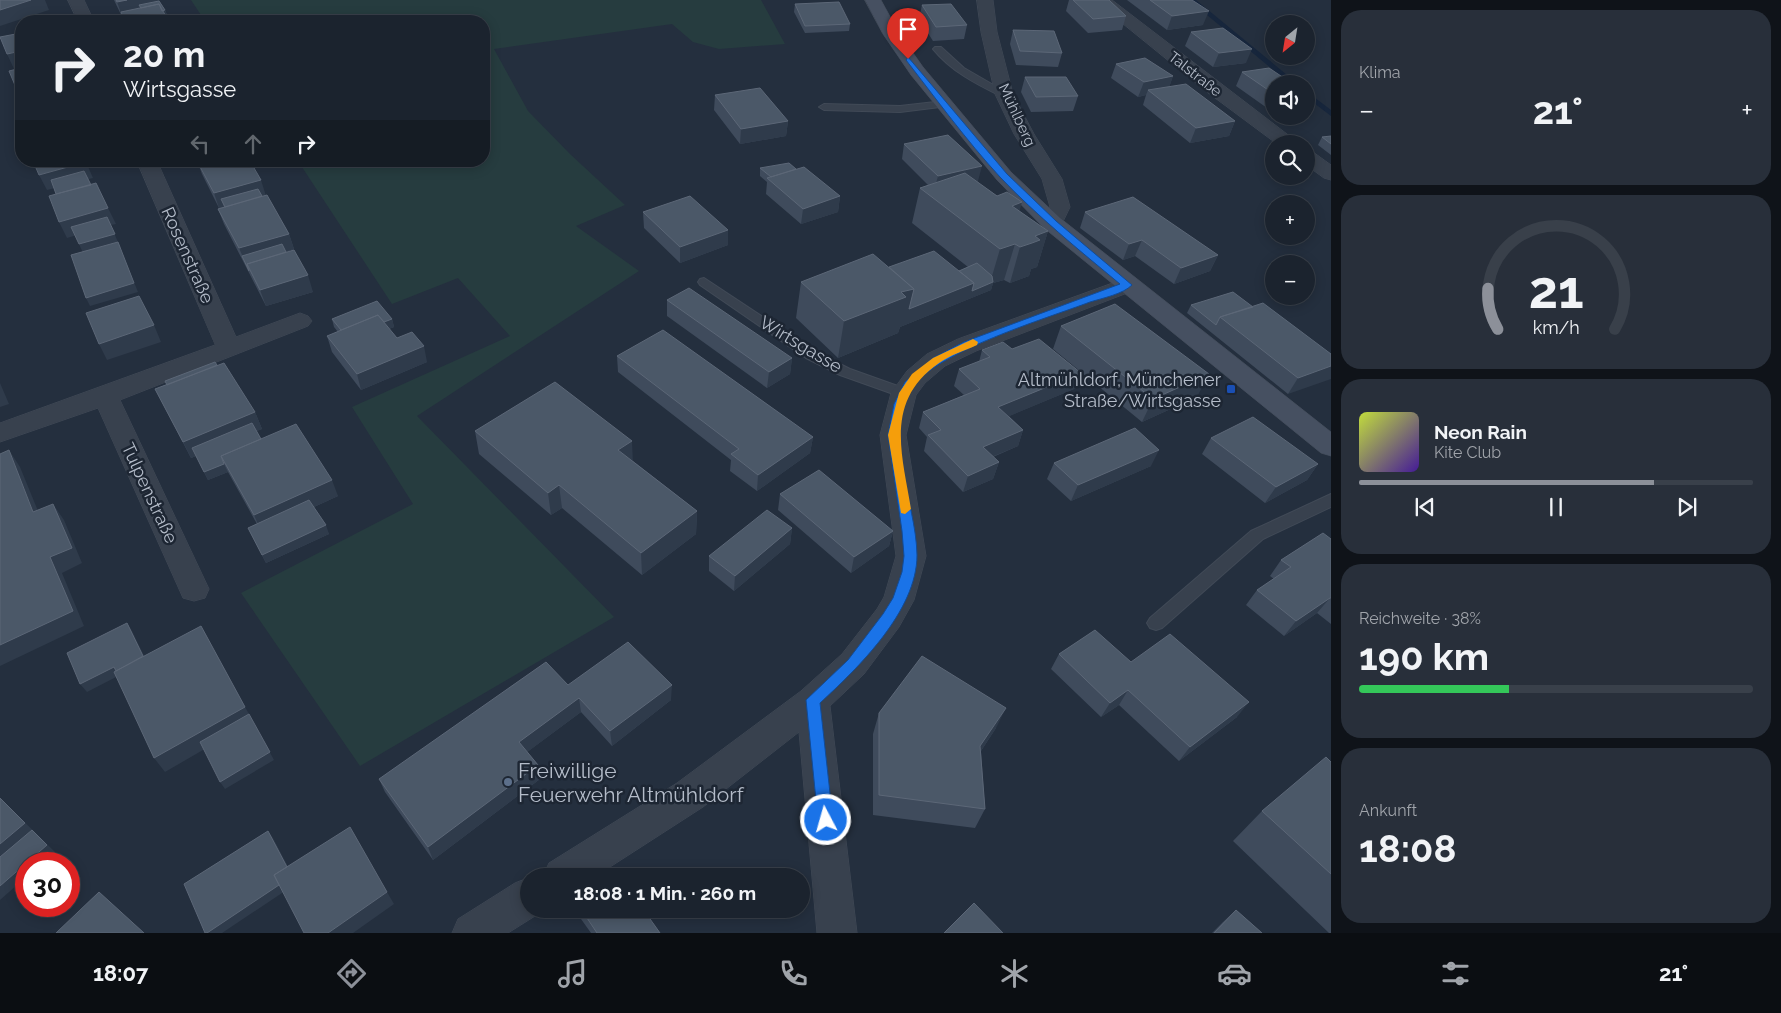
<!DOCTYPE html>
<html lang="de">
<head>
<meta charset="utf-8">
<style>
  :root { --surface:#1b232e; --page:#282f3a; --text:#f1f3f6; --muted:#a0a4aa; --line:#39404a; --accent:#8c9099 }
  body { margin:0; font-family:Raleway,sans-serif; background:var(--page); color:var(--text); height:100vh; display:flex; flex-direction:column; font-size:19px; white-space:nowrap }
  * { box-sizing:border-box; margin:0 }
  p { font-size:16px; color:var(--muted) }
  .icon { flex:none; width:28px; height:28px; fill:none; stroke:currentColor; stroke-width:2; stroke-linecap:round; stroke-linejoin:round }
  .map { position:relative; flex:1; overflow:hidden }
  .details { display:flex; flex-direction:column; gap:10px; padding:10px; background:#0f1319; width:450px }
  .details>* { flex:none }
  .banner { position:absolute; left:15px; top:15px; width:475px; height:152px; border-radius:20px; box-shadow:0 2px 12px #0003,0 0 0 1px var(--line); background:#1b232e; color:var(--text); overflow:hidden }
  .needle { width:32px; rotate:210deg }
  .controls { position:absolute; left:1265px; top:15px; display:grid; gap:10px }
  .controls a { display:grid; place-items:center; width:50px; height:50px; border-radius:50%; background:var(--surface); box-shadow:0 2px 12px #0003,0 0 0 1px var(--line); font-size:25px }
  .speed { position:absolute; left:15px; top:852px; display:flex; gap:10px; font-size:25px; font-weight:700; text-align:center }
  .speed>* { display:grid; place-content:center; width:65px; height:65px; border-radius:50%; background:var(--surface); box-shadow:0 2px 12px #0003,0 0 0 1px var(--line); line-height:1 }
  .speed .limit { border:8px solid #d22; background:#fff; color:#111 }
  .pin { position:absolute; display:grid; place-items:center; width:42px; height:42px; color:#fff; margin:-51px -21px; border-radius:50% 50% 50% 0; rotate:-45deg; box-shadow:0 0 5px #0007 }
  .pin .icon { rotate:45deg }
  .me { position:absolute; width:55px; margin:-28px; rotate:354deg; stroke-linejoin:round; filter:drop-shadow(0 0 4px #0008) }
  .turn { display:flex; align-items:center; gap:18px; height:105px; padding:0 25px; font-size:22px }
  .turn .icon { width:65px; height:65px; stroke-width:2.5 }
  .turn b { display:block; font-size:35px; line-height:42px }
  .lanes { display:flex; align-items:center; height:48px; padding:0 25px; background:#0003; justify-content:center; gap:25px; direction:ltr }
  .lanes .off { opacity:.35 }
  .big { font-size:38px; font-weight:700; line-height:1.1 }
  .details .card { flex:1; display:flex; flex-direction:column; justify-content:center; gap:8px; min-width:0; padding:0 18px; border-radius:20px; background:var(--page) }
  .details .dial { align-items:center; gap:0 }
  .dial svg { height:130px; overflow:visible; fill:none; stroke:var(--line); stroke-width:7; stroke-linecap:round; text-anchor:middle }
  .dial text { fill:var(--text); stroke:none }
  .song { display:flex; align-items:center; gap:15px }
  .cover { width:60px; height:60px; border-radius:8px; background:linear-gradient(135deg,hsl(70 70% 55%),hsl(260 70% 35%)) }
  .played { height:5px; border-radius:2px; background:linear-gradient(90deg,var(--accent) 75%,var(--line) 75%) }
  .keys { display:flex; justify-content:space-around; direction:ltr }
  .heat { display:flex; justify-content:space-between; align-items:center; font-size:28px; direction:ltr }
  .charge { height:8px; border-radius:4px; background:linear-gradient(90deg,#34c759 38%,var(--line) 0) }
  .trip { position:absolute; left:520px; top:868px; width:290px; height:50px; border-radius:25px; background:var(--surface); box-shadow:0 2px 12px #0003,0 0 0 1px var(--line); font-weight:700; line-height:50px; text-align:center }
  .tabs { display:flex; height:80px; justify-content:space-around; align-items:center; background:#0b0e12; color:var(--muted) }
  .tabs .icon { width:35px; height:35px }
  .tabs .on { color:var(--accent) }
  .tabs b { font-size:22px; color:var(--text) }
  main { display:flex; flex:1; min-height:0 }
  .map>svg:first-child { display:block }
  .green { fill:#263c3f }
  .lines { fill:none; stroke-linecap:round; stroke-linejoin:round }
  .stream { fill:#17263c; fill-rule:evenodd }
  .lane-casing { stroke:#414a57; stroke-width:2 }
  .street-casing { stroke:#414a57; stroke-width:1 }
  .secondary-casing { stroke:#414a57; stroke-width:1 }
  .lane { fill:#38414e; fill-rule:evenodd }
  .street { fill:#38414e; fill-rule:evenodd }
  .secondary { fill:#465061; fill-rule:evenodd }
  .wall { fill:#3f4b5c }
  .shaded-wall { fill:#2f3b4b }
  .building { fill:#4b5868; stroke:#5c6777 }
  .route { fill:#1a73e8; stroke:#114b97 }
  .slow { fill:#f59e0b }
  .transit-dot { fill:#1a4fb4; stroke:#1d2633; stroke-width:2 }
  .service-dot { fill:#5c6f8a; stroke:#1d2633; stroke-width:2 }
  .labels { text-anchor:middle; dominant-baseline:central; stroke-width:5; stroke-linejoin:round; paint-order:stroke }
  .far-street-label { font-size:15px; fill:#b4bcc9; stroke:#1d2633 }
  .street-label { font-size:18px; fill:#b4bcc9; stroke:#1d2633 }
  .poi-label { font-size:18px; fill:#b4bcc9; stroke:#1d2633; text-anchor:end }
  .near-poi-label { font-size:21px; fill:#b4bcc9; stroke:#1d2633; text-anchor:start }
</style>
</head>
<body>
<main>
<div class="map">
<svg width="1331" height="933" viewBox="0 0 1331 933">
  <rect width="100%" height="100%" fill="#242f3e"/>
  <path class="green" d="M191,0H761L785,44L719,49L693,42L672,24L494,49L528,111L570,154L625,205L576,226L639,271L417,416L614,617L360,766L241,593L413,504L352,407L510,336L458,278L392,304L298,161H484V21H205Z"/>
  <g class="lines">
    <path class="stream" d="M1189,0H1196L1298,84H1290Z
      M1306,91L1331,110V116L1306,97Z"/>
    <g class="lane-casing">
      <path id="lane" d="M935,47H941L964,68L1009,94L1001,96C976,84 951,71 933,49Z
        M944,101L949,104L948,106L900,112L824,110L819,107L824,104L900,106Z
        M704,278L816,352L850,369L909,390L911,393L904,398L899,396L840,375L806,358L700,285L698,282L700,279Z
        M1331,494V507L1263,539L1162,628L1156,630L1150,628L1147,623L1150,618L1251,531Z"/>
    </g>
    <g class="street-casing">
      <path id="street" d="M68,0H84L94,21H78Z
        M977,0H993L997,32L1013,94L1034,134L1062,179L1070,207L1060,228L1052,229L1044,228L1041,223L1050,207L1042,179L1014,134L995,94L981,32Z
        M1094,0H1112L1300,144H1277L1207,92Z
        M1306,150L1313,152L1331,165V180L1324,178L1306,165Z
        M137,161H157L236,337L300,313L308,316L312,321L308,326L120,400L209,589L205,598L194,601L183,598L179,589L98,408L0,442V423L215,345Z
        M1127,278L1135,280L1138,285L1135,290L976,351L945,366L925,383L916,395L906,435L926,556L914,600L899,627L864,674L830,706L857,933H817L799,732L703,807L596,876H543L549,863L677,783L801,691L842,654L877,609L884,597L896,556L880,435L891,393L907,371L927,354L958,339Z
        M529,878V909H543V911L508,933H452L458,919L515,883Z"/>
    </g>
    <g class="secondary-casing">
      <path id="secondary" d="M865,0H881L899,33L923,67L1011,172L1060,218L1331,432V456L1321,453L1044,228L997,180L911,75L883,34Z"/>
    </g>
    <use href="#lane" class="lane"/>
    <use href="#street" class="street"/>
    <use href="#secondary" class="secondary"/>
  </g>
  <path class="wall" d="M114,0H159L165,10L168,17L166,18L168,21H124Z
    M1069,0H1109L1126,16L1122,30L1088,33L1066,11Z
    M1127,0H1192L1203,25L1167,30Z
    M795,4L850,24L849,31L805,33L794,12Z
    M922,5L967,25L964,39L933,41L919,19Z
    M1013,30L1062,53L1058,67L1016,65L1010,44Z
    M1191,32L1246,63L1213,67L1185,46Z
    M1116,64L1173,76L1169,87L1235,121L1229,136L1190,143L1143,105L1146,95L1138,97L1111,78Z
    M1242,72L1274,84V113L1236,86Z
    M1025,77L1078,96L1073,111L1031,112L1021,92Z
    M715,95L788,121L786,136L740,144L714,110Z
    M1331,136V155L1318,145L1322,137Z
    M904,144L978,181L977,182L1048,231L1037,267L1031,269L1029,276L1010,283L1004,280L993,283L991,290L900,327L898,333L838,358L796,318L801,282L889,267L959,271L968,267L912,223L920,188L928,185L902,159Z
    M197,161L266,196L289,234L294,249L286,252L313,292L266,306L224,224L218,209L219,208L202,174Z
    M760,168L796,169L840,196L838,212L801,224L766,194L767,182L760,176Z
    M643,212L728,245L680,263L644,228Z
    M1085,212L1218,255L1210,271L1174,284L1135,256L1123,260L1080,228Z
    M667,300L792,358L790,374L767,388L667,316Z
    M1191,305L1253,307L1331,354L1288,394L1187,313Z
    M332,319H392L394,327L389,329L397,338L427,362L361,390L332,352L327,336L338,332L334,327Z
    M1061,326L1197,397L1142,422L1053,349Z
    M1012,349L1081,373L1074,389L1009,416L1023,430L1018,446L993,457L999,462L993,479L963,492L924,451L927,437L919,428L923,412L964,395L954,386L959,369L979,362L982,350Z
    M617,356L813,437L810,453L757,491L730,471L731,460L618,372Z
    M217,365L255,412L262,429L256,431L261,439L338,496L314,507L329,534L266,563L248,528L257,524L228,472L208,480L196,456L191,458L155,389Z
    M475,431L633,461L697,511L696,534L642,575L562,508L551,515L479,454Z
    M1211,438L1318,464L1307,480L1265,503L1202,454Z
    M1054,463L1151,466L1071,501L1047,479Z
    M780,494L893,531L889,546L851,573L778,510Z
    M792,528L790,544L734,591L709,571V556Z
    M1331,539V624L1317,613L1284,636L1246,605L1257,590L1274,579L1270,576L1281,560Z
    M1059,654L1131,662L1237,717L1179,761L1119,705L1101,717L1051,669Z
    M568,685L671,700L612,746L581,712L527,752L538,765L540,779L433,860L385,792L379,779Z
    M879,713L996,728L981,751L985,809L975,828L873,815V734Z
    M1331,762V933H1329L1233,841L1262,811Z
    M580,909H643L660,933H591L581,919Z
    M1236,910L1262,933H1212L1223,922Z"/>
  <path class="shaded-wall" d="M31,0H45L49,10L0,26V10Z
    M127,0H159L162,8L139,5L142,12L122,16L117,2Z
    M165,10L168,17L150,21L145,15Z
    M1209,11L1203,25L1167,30L1172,16Z
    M1252,49L1246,63L1213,67L1219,53Z
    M21,51V67L14,69L7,54Z
    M1173,76L1168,91L1148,90L1146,95L1138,97L1144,82Z
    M21,89V99L17,90Z
    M1314,98L1307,113H1306V99Z
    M788,121L786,136L740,144L741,129Z
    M1235,121L1229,136L1190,143L1196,128Z
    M86,162L93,178L47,190L39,175Z
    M982,166L978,181L934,191L938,176Z
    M261,180L266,196L225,207L221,199L224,207L219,208L214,193Z
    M840,196L838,212L801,224L803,209Z
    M1022,202L1012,238V206Z
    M108,208L116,224L111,225L138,292L90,306L86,298L83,253L79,244L111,225L67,238L59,222Z
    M728,230V245L680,263V247Z
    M1048,231L1037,267L1031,269L1029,276L1010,283L1020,247L1035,236Z
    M289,234L294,249L246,264L239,248Z
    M1142,240L1135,256L1123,260L1129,244Z
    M1015,244L1004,280L993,283L991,290L900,327L898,333L838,358L844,321L901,292L914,289L974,283H990L1000,249Z
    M1218,255L1210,271L1174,284L1181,268Z
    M308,275L313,292L266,306L260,290Z
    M392,319L394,327L348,345L346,337Z
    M154,325L161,342L107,360L99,344Z
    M424,346L427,362L361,390L357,374Z
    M792,358L790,374L767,388L769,372Z
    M1331,366V379L1288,394L1298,378Z
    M1081,373L1074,389L993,423L998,407Z
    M1209,374L1197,397L1142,422L1153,399Z
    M0,383L9,404L0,407Z
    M255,412L262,429L191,458L183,442Z
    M1023,430L1018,446L977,463L983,447Z
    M813,437L810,453L757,491L758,475Z
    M632,441L633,464L618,450Z
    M9,450L20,467L45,528L33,512Z
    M1159,450L1151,466L1071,501L1078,485Z
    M999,462L993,479L963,492L968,476Z
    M224,464L228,472L208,480L204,472Z
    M1318,464L1307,480L1265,503L1276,487Z
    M332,480L338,496L261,531L254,515Z
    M559,485L562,508L551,515L548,493Z
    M53,504L64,520L82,563L62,573L84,626L0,666V645L50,557Z
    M697,511L696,534L642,575L641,553Z
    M326,525L329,534L266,563L262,555Z
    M792,528L790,544L734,591L735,576Z
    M893,531L889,546L851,573L854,557Z
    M1330,598L1317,613L1284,636L1296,621Z
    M127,623L132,631L152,672L125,687Z
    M201,626L274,760L225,789L220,782L253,721L165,772L154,758Z
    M114,667L120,675L87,692L80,684Z
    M672,685L671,700L612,746L610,731Z
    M1128,690L1119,705L1101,717L1110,703Z
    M579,698L581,712L522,756L519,742Z
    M1249,702L1237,717L1179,761L1190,747Z
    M1006,708L996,728L971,766L980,746Z
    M538,765L540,779L433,860L428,847Z
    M0,798L55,852L41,864H26V877L0,900Z
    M268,831L273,838L295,880L285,891L222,933H207Z
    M387,892L394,904L353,933H328Z"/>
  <path class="building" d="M0,0H31L0,10Z
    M116,0H127L117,2Z
    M1073,0H1109L1126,16L1093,19Z
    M1150,0H1192L1209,11L1172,16Z
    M159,1L165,10L162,11L159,4L141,8L139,5Z
    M839,2L850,24L805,26L795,4Z
    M159,4L168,20L159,21H125L121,12Z
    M951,4L967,25L936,27L922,5Z
    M1223,28L1252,49L1219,53L1191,32Z
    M1013,30L1054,31L1062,53L1020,51Z
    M21,33V51L7,54L0,37Z
    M1145,58L1173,76L1144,82L1116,64Z
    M21,59V68L18,60Z
    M21,68V89L17,90L9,71Z
    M1269,68L1293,84H1274V94L1242,72Z
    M1025,77H1066L1078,96L1036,97Z
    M1186,84L1235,121L1196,128L1148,90Z
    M760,88L788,121L741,129L715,95Z
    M1306,93L1314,98L1306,99Z
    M948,135L982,166L938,176L904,144Z
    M1331,136V144L1322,137Z
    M33,161H85L86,162L39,175Z
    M197,161H250L261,180L214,193Z
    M789,163L796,169L771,177L760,168Z
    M804,167L840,196L803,209L767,178Z
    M84,171L91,185L56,194L51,180Z
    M965,173L997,196L1007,192L1022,202L1012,206L1048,231L1035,236L1040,240L1032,243L1020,247L1015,244L1000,249L920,188Z
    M96,183L108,208L59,222L49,196Z
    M258,189L262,196L225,207L221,199Z
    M267,195L289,234L239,248L218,209Z
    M690,196L728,230L680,247L643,212Z
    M1133,197L1218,255L1181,268L1142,240L1129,244L1085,212Z
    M107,217L115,234L79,244L71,227Z
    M118,242L134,283L86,298L71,255Z
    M282,244L286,252L247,264L249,271L242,256Z
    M294,250L308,275L260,290L247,264Z
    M934,251L974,283L909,309L914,289L889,267Z
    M873,254L914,289L901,292L906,297L844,321L801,282Z
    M977,263L992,276L993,282L972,291L974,283L959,271Z
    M689,288L792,358L769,372L667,300Z
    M1233,292L1253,307L1220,317L1216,325L1191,305Z
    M139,296L154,325L99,344L86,313Z
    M377,301L392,319L384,322L378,315L341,330L332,319Z
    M1263,303L1331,354V366L1298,378L1220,317Z
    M1115,304L1209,374L1153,399L1061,326Z
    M378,315L397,338L412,332L424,346L357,374L327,336Z
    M663,330L813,437L758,475L731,454L739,449L617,356Z
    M1039,339L1081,373L998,407L1023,430L983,447L999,462L968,476L928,435L941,430L923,412L980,389L959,369L990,357L982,350L1003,342L1012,349Z
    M215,362L217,365L167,385L165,381Z
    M224,363L255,412L183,442L155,389Z
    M555,382L632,441L618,450L697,511L641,553L559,485L548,493L475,431Z
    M1253,417L1318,464L1276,487L1211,438Z
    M252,423L261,439L221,456L224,464L204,472L192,448Z
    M296,424L332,480L254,515L221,456Z
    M1135,428L1159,450L1078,485L1054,463Z
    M9,450L33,512L53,504L72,548L50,557L73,611L0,645V454Z
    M819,470L893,531L854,557L780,494Z
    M309,500L326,525L262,555L248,528Z
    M767,510L792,528L735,576L709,556Z
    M1323,533L1331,539V598H1330L1296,621L1257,590L1291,567L1281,560Z
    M127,623L143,656L116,671L114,667L80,684L67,653Z
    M201,626L245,707L154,758L114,672Z
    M1095,630L1131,662L1170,634L1249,702L1190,747L1128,690L1110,703L1059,654Z
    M628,642L672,685L610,731L579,698L519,742L538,765L428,847L379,779L546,662L568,685Z
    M922,656L1006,708L980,746L985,809L879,795V713Z
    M249,714L270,752L220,782L200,742Z
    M1326,757L1331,762V874L1262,811Z
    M0,798L25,823L0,844Z
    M350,827L387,892L328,933H304L274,875Z
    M32,830L47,845L0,886V857Z
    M268,831L287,867L274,875L279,885L207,933H205L184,884Z
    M99,892L144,933H56Z
    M974,903L1003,933H944Z
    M581,909H643L660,933H597Z
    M1236,910L1262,933H1214Z"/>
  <path class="route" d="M908,57L1007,174L1056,221L1132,285C1123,294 1103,298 1090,302C1048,318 934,352 912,388C882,439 916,501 917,555C917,611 858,668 820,703L833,820L831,825L826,827L820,825L818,820L806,700L848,660L883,614L893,598L902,572L904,556L902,531L888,435L894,404L905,382L933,358L964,342L1120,284C1079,250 1037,216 1000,177C966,140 937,100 906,60Z"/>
  <path class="slow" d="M973,339L978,342L977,345C964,351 950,355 939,363C884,401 902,454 911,509L905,514L901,513L888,435L899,393L912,374L933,358Z"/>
  <rect class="transit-dot" x="1226" y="384" width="10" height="10" rx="2.5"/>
  <circle class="service-dot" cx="508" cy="782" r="5"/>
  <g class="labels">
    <g class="far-street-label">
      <text transform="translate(1195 74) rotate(38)">Talstraße</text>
      <text transform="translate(1017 115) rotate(65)">Mühlberg</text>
    </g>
    <g class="street-label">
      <text transform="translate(188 255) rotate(66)">Rosenstraße</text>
      <text transform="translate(801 344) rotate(31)">Wirtsgasse</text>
      <text transform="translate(150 493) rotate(65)">Tulpenstraße</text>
    </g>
    <g class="poi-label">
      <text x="1221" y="379">Altmühldorf, Münchener<tspan x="1221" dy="21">Straße/Wirtsgasse</tspan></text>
    </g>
    <g class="near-poi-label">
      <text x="518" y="770">Freiwillige<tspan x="518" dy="24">Feuerwehr Altmühldorf</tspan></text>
    </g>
  </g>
</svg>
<div class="controls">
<a><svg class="needle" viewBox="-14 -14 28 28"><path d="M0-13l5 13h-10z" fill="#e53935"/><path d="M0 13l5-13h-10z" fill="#a0a4aa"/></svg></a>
<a><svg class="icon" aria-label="sound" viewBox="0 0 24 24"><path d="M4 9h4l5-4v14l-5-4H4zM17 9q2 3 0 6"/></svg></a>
<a><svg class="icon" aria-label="search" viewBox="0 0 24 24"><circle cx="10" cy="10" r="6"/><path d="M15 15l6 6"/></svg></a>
<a>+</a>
<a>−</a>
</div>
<div class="speed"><div class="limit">30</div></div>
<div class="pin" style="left:908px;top:59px;background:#d93025"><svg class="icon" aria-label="arrive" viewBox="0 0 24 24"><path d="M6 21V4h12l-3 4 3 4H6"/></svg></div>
<svg class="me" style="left:826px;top:820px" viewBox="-20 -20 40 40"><circle r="17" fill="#1a73e8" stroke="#fff" stroke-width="3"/><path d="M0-11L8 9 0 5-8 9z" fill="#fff"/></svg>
<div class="trip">18:08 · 1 Min. · 260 m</div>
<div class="banner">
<div class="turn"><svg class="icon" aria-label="right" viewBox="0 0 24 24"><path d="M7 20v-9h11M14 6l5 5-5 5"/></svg><div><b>20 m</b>Wirtsgasse</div></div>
<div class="lanes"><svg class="icon off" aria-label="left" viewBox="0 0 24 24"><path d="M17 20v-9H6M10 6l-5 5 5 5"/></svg><svg class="icon off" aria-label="ahead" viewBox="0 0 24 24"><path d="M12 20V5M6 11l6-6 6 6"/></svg><svg class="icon" aria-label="right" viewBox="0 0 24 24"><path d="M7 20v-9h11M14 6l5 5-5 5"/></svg></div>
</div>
</div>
<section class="details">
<div class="card"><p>Klima</p>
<div class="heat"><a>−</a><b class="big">21°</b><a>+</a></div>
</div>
<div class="card dial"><svg viewBox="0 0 100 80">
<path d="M14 69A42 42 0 1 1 86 69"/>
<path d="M14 69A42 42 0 0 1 8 44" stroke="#8c9099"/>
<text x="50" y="56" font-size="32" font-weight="700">21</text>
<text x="50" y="72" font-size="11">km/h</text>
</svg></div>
<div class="card">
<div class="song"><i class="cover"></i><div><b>Neon Rain</b><p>Kite Club</p></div></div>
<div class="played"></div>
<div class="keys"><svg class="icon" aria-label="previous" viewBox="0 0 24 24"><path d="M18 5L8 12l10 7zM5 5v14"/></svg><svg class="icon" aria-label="pause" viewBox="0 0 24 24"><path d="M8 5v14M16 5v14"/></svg><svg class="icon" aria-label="next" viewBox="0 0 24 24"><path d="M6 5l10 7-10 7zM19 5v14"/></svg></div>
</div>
<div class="card"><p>Reichweite · 38%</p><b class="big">190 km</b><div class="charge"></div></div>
<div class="card"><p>Ankunft</p><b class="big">18:08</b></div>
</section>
</main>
<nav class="tabs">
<b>18:07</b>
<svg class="icon on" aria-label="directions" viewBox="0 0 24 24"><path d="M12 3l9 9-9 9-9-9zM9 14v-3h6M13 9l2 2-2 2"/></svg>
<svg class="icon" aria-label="music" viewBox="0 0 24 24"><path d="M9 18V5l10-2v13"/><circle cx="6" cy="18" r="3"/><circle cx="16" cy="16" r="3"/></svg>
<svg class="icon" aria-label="phone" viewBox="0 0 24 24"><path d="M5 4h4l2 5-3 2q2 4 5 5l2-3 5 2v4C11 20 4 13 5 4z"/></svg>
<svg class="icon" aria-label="climate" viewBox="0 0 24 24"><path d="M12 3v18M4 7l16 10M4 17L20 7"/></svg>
<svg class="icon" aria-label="car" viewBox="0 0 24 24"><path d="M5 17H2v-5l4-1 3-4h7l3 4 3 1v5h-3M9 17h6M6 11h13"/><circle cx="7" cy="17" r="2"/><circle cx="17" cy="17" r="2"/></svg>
<svg class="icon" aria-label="filters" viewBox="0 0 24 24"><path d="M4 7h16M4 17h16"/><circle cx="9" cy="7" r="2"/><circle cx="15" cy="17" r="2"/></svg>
<b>21°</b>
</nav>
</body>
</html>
